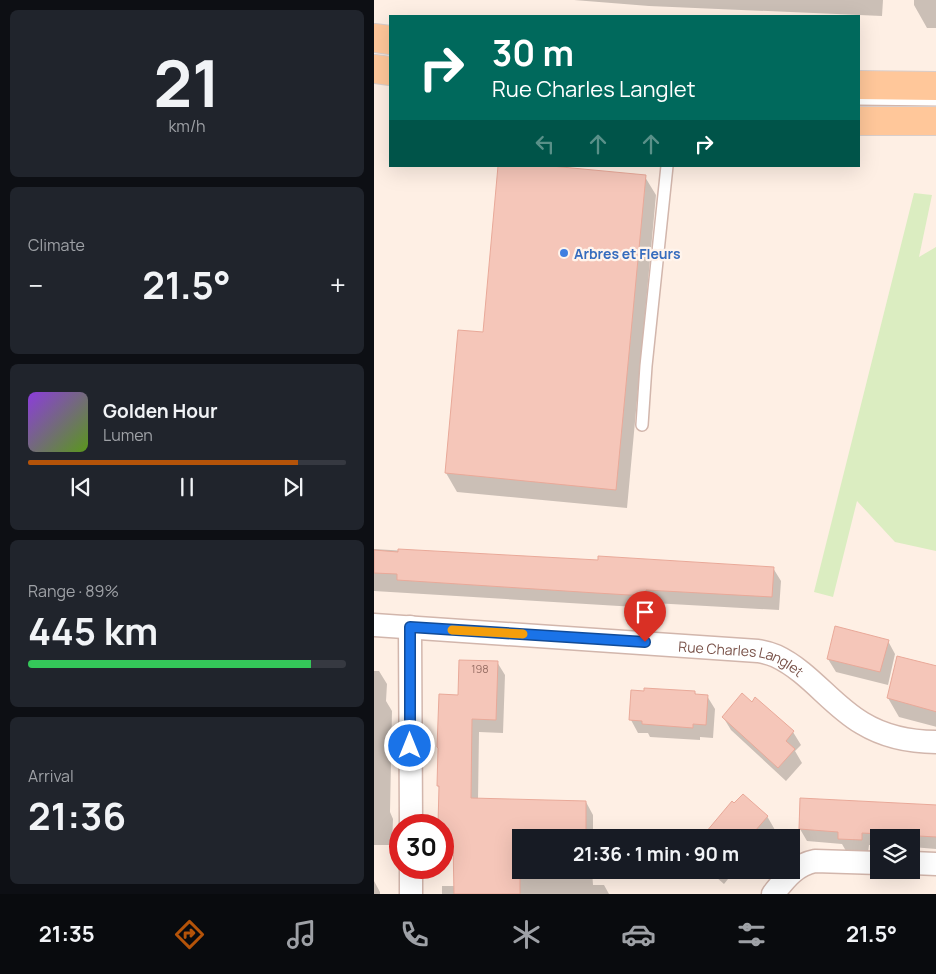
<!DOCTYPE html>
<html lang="en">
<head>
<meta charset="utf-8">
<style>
  :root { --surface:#171b24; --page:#20242c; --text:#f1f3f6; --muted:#9ea1a6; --line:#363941; --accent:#b45309 }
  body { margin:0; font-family:Manrope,sans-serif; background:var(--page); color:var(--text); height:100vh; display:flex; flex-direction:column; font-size:19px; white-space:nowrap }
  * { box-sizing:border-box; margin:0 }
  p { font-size:16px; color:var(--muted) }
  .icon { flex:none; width:28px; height:28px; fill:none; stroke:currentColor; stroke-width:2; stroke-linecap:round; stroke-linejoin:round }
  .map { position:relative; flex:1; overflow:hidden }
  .side { display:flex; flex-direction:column; gap:10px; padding:10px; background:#0d0f14; width:374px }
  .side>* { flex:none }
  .top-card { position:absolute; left:15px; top:15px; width:471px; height:152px; border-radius:0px; box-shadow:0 5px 20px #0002; background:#00695c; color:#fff; overflow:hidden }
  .tools { position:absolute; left:496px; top:829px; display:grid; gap:10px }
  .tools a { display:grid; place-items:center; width:50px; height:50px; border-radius:0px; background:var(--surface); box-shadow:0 5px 20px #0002; font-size:25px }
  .speed { position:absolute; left:15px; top:814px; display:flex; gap:10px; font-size:25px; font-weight:700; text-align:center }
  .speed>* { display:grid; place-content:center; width:65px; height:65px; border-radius:50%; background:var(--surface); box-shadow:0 5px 20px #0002; line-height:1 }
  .speed .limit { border:8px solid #d22; background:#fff; color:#111 }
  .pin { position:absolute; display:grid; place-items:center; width:42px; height:42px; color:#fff; margin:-51px -21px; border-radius:50% 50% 50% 0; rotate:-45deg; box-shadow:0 0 5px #0007 }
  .pin .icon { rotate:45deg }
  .me { position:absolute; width:55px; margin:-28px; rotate:0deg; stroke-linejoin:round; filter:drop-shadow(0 0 4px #0008) }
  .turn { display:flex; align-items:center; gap:18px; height:105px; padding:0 20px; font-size:22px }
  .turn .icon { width:65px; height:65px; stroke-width:2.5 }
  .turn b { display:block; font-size:35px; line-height:42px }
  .lanes { display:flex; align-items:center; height:48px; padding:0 20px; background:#0003; justify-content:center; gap:25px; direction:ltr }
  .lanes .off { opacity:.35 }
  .big { font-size:38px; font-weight:700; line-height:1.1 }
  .side .card { flex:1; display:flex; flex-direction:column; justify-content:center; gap:8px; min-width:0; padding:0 18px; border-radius:8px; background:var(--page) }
  .side .dial { align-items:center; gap:0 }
  .dial b { font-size:65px; line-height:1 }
  .song { display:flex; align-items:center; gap:15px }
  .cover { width:60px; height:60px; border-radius:8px; background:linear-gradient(135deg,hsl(270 70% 55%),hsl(90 70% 35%)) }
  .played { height:5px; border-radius:2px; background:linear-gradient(90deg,var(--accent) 85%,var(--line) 85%) }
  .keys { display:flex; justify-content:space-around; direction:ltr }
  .heat { display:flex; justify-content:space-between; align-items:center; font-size:28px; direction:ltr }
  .charge { height:8px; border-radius:4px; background:linear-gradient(90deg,#34c759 89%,var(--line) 0) }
  .trip { position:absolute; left:138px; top:829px; width:288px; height:50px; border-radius:0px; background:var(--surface); box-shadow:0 5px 20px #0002; font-weight:700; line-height:50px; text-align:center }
  .tab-bar { display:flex; height:80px; justify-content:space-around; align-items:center; background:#090b0e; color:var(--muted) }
  .tab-bar .icon { width:35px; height:35px }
  .tab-bar .active { color:var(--accent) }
  .tab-bar b { font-size:22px; color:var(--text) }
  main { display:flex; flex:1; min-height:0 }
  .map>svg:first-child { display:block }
  .green { fill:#dbedc1 }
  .shadow { fill:#0003 }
  .building { fill:#f5c6b9; stroke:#e9a999 }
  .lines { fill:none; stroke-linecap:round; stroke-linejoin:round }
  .service-casing { stroke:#d2b6ac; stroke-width:14 }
  .minor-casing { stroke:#d2b6ac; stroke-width:25 }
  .primary-casing { stroke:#d9cecb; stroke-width:30 }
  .service { stroke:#fff; stroke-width:11 }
  .minor { stroke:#fff; stroke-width:22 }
  .primary { stroke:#ffc79a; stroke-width:28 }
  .route-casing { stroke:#114b97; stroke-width:12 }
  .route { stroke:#1a73e8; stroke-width:9 }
  .slow { stroke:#f59e0b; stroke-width:9 }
  .shop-dot { fill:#3f7fe0; stroke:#fff4ec; stroke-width:2 }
  .labels { text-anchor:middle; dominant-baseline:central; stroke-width:4.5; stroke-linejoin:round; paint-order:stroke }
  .number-label { font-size:11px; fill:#976e64 }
  .shop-label { font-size:14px; font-weight:bold; fill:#366cbe; stroke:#fff4ec; text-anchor:start }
  .street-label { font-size:14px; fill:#785047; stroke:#fff4ec }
</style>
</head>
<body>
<main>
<section class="side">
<div class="card dial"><b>21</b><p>km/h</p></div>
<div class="card"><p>Climate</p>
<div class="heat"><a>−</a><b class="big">21.5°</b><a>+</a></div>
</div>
<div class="card">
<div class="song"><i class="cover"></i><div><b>Golden Hour</b><p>Lumen</p></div></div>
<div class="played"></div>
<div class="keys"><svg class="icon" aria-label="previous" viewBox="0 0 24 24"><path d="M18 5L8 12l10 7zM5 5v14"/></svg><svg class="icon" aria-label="pause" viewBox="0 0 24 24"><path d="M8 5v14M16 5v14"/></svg><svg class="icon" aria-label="next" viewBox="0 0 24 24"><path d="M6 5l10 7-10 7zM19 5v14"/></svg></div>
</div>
<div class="card"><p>Range · 89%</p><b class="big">445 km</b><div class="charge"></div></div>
<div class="card"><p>Arrival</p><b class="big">21:36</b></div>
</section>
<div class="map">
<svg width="563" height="894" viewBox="0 0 563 894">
  <rect width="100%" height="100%" fill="#feefe4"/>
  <path class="green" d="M540,193L558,195L545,257L562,247V551L521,542L483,501L459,597L440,592Z"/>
  <path class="shadow" d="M200,0H509L508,16L275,6Z
    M540,0H563V28H553L540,5Z
    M271,177L282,195L253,508L83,492L72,473Z
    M0,549L148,558L399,568L407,581L405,610L279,603L278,608L0,591Z
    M514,641L521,654L514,685L462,672L454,659Z
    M123,662L131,675L129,733L105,732L104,800L212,802L219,815V838H146V870H218L219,885H230L235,894H68V886H81L80,856H72L69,849V825H65L66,790L64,786L86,696Z
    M563,667V727L525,717L514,698Z
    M0,671H5L13,684L12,701L18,711L16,812L19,819L18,845H0Z
    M321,692L322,696H333L341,709L339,738L326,737V740L276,737L274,733H264L257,720Z
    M378,703L419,732L427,745L421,751L428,763L412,781L357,730L349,717Z
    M428,800L563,806V849L538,847V838H505V845H495L494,852L472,851L468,844L433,841L426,829Z
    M393,816L401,830L394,838H329Z
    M334,870H366L361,876L358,874L350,884Z
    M0,881L6,892V894H0Z"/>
  <path class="building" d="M124,166H177L272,175L242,490L71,473L84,330L109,332Z
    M24,549L224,560V556L400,567L398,597L272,590V596L222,593L23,580V574L0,573V550L24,552Z
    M461,626L515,640L506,672L453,659Z
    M523,656L563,666V712L513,698Z
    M85,660L124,661L122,720L98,719L97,798L212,801V838H146V894H80L79,843H69V825H64L65,786H63L64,748L63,747L65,694L84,695Z
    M270,688L321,691V694L334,695L332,725L319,724V728L293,726L268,724V721L255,720L257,690L270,691Z
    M368,693L378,702L381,697L420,731L412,741L421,749L404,768L348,717Z
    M369,794L394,816L375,838H327L358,801L360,803Z
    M426,798L563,805V837L488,833V840L464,839V832L425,829Z"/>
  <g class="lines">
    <g class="service-casing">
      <path id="service" d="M485,99L563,100
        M268,425L272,366L293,166"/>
    </g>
    <g class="minor-casing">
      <g id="minor">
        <path id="s1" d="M0,625L384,651C390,652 397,654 402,656C436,672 457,705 488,723C511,737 536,742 563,742"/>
        <path d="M36,627L37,825"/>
        <path d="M538,863L563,864"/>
        <path d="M37,868V894"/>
        <path d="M399,894C411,879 421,865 441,861L505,863"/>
      </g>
    </g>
    <g class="primary-casing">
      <path id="primary" d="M0,38L16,40
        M0,69L16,71
        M485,85L563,86
        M485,121H563"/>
    </g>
    <use href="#service" class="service"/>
    <use href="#minor" class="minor"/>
    <use href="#primary" class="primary"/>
  </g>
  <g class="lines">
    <g class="route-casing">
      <path id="route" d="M36,746V627L271,642"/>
    </g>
    <use href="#route" class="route"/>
    <path class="slow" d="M78,630L149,634"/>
  </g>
  <circle class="shop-dot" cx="190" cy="253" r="5"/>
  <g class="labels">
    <g class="number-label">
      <text x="106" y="668">198</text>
    </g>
    <g class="shop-label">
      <text x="200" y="253">Arbres et Fleurs</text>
    </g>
    <g class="street-label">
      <text stroke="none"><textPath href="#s1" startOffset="370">Rue Charles Langlet</textPath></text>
    </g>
  </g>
</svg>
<div class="tools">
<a><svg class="icon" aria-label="layers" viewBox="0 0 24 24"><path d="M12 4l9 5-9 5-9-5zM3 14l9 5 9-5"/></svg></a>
</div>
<div class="speed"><div class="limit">30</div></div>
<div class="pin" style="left:271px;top:642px;background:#d93025"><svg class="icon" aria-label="arrive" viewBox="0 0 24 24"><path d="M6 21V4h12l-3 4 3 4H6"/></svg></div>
<svg class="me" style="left:36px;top:746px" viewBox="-20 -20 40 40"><circle r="17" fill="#1a73e8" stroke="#fff" stroke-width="3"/><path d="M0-11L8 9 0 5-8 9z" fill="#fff"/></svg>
<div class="trip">21:36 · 1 min · 90 m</div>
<div class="top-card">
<div class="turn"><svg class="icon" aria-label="right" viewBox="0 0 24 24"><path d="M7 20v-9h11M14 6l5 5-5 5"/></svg><div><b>30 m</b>Rue Charles Langlet</div></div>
<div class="lanes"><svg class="icon off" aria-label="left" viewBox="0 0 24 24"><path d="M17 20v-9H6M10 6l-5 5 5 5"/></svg><svg class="icon off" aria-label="ahead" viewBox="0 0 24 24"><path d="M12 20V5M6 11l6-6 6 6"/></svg><svg class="icon off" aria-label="ahead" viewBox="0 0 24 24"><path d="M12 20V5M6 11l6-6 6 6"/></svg><svg class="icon" aria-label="right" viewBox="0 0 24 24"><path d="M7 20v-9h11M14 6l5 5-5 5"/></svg></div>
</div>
</div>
</main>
<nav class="tab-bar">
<b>21:35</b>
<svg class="icon active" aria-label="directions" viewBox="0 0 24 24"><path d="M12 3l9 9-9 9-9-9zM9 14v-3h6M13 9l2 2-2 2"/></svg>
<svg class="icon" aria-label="music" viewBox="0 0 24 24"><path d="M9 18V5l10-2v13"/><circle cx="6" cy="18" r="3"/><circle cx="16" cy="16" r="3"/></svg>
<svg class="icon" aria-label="phone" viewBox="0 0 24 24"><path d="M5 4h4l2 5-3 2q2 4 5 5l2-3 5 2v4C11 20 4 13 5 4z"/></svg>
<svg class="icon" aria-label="climate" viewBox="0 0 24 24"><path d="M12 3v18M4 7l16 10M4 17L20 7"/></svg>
<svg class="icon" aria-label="car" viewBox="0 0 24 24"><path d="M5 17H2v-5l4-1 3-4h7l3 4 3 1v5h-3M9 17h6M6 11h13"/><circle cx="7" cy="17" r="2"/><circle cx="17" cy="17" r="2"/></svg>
<svg class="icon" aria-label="filters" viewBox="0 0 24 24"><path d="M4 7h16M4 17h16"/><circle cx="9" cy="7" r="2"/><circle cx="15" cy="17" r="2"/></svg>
<b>21.5°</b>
</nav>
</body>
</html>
